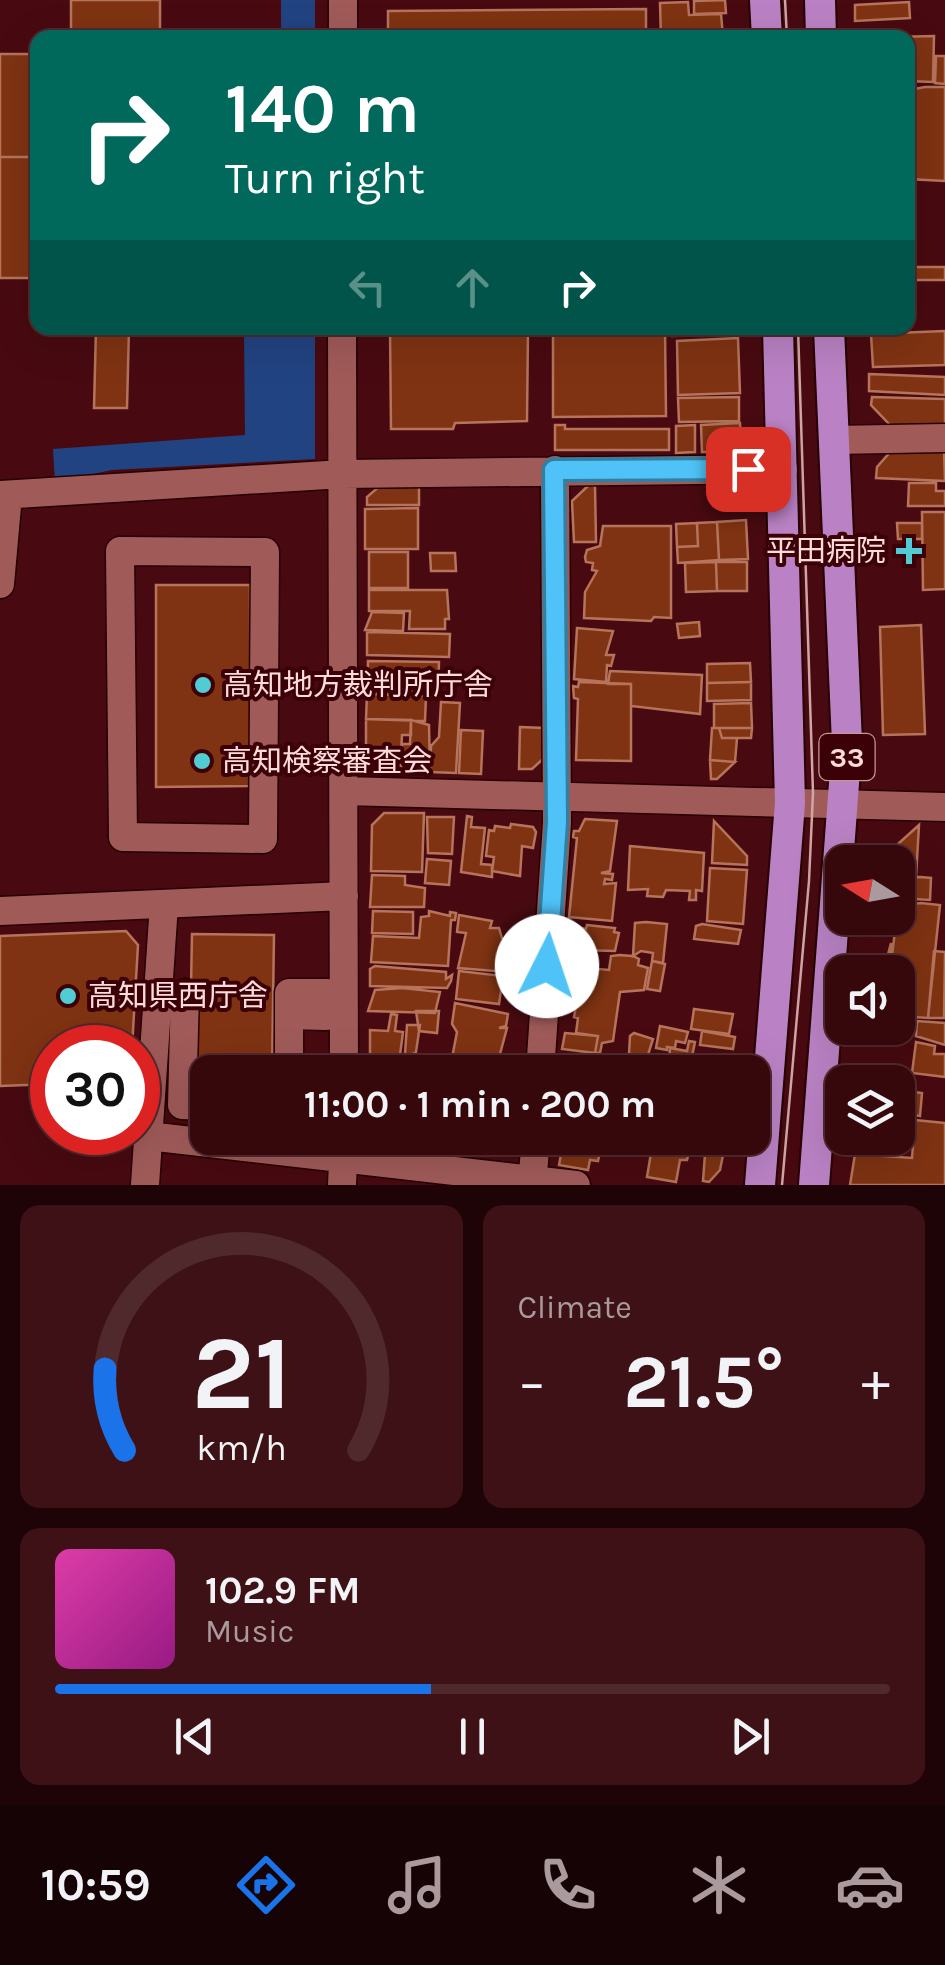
<!DOCTYPE html>
<html lang="en">
<head>
<meta charset="utf-8">
<style>
  :root { --surface:#36080c; --page:#3d1115; --text:#f1f3f6; --muted:#aa9a9d; --line:#50292d; --accent:#1a73e8 }
  body { margin:0; font-family:Karla,"Noto Sans JP",sans-serif; background:var(--page); color:var(--text); height:100vh; display:flex; flex-direction:column; font-size:38px; white-space:nowrap }
  * { box-sizing:border-box; margin:0 }
  p { font-size:32px; color:var(--muted) }
  .icon { flex:none; width:55px; height:55px; fill:none; stroke:currentColor; stroke-width:2; stroke-linecap:round; stroke-linejoin:round }
  .map { position:relative; height:1185px; overflow:hidden }
  .drawer { display:flex; flex-direction:column; gap:20px; padding:20px; background:#1e0407; flex:1 }
  .drawer>* { flex:none }
  .hud { position:absolute; left:30px; top:30px; width:885px; height:305px; border-radius:20px; box-shadow:0 10px 40px #0002,0 0 0 2px var(--line); background:#00695c; color:#fff; overflow:hidden }
  .needle { width:65px; rotate:281deg }
  .fabs { position:absolute; left:825px; top:845px; display:grid; gap:20px }
  .fabs a { display:grid; place-items:center; width:90px; height:90px; border-radius:20px; background:var(--surface); box-shadow:0 10px 40px #0002,0 0 0 2px var(--line); font-size:50px }
  .speed { position:absolute; left:30px; top:1025px; display:flex; gap:20px; font-size:50px; font-weight:700; text-align:center }
  .speed>* { display:grid; place-content:center; width:130px; height:130px; border-radius:50%; background:var(--surface); box-shadow:0 10px 40px #0002,0 0 0 2px var(--line); line-height:1 }
  .speed .limit { border:15px solid #d22; background:#fff; color:#111 }
  .pin { position:absolute; display:grid; place-items:center; width:85px; height:85px; color:#fff; margin:-42px; border-radius:20px; box-shadow:0 5px 15px #0006 }
  .me { position:absolute; width:110px; margin:-55px; rotate:4deg; stroke-linejoin:round; filter:drop-shadow(0 0 8px #0008) }
  .turn { display:flex; align-items:center; gap:35px; height:210px; padding:0 30px; font-size:45px }
  .turn .icon { width:130px; height:130px; stroke-width:2.5 }
  .turn b { display:block; font-size:70px; line-height:85px }
  .lanes { display:flex; align-items:center; height:95px; padding:0 30px; background:#0003; justify-content:center; gap:50px; direction:ltr }
  .lanes .off { opacity:.35 }
  .big { font-size:75px; font-weight:700; line-height:1.1 }
  .drawer .tile { flex:1; display:flex; flex-direction:column; justify-content:center; gap:15px; min-width:0; padding:0 35px; border-radius:20px; background:var(--page) }
  .drawer .dial { align-items:center; gap:0 }
  .dial svg { height:260px; overflow:visible; fill:none; stroke:var(--line); stroke-width:7; stroke-linecap:round; text-anchor:middle }
  .dial text { fill:var(--text); stroke:none }
  .song { display:flex; align-items:center; gap:30px }
  .cover { width:120px; height:120px; border-radius:15px; background:linear-gradient(135deg,hsl(320 70% 55%),hsl(310 70% 35%)) }
  .played { height:10px; border-radius:5px; background:linear-gradient(90deg,var(--accent) 45%,var(--line) 45%) }
  .keys { display:flex; justify-content:space-around; direction:ltr }
  .heat { display:flex; justify-content:space-between; align-items:center; font-size:55px; direction:ltr }
  .drawer .tiles { flex:1; display:grid; gap:20px; grid-template-columns:1fr 1fr }
  .tile:last-child { grid-column:span 2 }
  .trip { position:absolute; left:190px; top:1055px; width:580px; height:100px; border-radius:20px; background:var(--surface); box-shadow:0 10px 40px #0002,0 0 0 2px var(--line); font-weight:700; line-height:100px; text-align:center }
  .tabs { display:flex; height:160px; justify-content:space-around; align-items:center; background:#160305; color:var(--muted) }
  .tabs .icon { width:70px; height:70px }
  .tabs .current { color:var(--accent) }
  .tabs b { font-size:45px; color:var(--text) }
  .map>svg:first-child { display:block }
  .water { fill:#224382 }
  .building { fill:#7f3312; stroke:#b5745b; stroke-width:2.5 }
  .lines { fill:none; stroke-linecap:round; stroke-linejoin:round }
  .minor-casing { stroke:#260002; stroke-width:31 }
  .highway-casing { stroke:#260002; stroke-width:34 }
  .minor { stroke:#a05b59; stroke-width:28 }
  .highway { stroke:#ba82c4; stroke-width:30 }
  .tram { stroke:#cea6a6; stroke-width:2.5 }
  .route-casing { stroke:#337fa1; stroke-width:25 }
  .route { stroke:#4fc3f7; stroke-width:18 }
  .poi-dot { fill:#51ccd4; stroke:#3c0007; stroke-width:4 }
  .labels { text-anchor:middle; dominant-baseline:central; stroke-width:8; stroke-linejoin:round; paint-order:stroke }
  .shield { fill:#3c0007; stroke:#c39a9b; stroke-width:2.5 }
  .shield-label { font-size:28px; font-weight:bold; fill:#fddcdb }
  .poi-label { font-size:30px; fill:#fddcdb; stroke:#3c0007; text-anchor:start }
</style>
</head>
<body>
<div class="map">
<svg width="945" height="1185" viewBox="0 0 945 1185">
  <rect width="100%" height="100%" fill="#480a10"/>
  <path class="water" d="M281,0H315V37H281Z
    M244,328H315V459L112,470L55,482L53,449L245,435Z"/>
  <path class="building" d="M71,0H160V38H71Z
    M725,0L726,13L694,14V1Z
    M688,2L689,15L721,14L723,36L661,38L660,3Z
    M909,2L910,18L855,21V5Z
    M646,9V38H388V11Z
    M934,36L933,82L908,81V38L894,37Z
    M0,54H38V157H0Z
    M936,56H945V84L935,83Z
    M925,87H945V181L908,179V90Z
    M0,157H38V278H0Z
    M908,267H945V280H908Z
    M96,328H129L127,408H94Z
    M390,328H528L527,421L455,423L453,429H391Z
    M553,328H665L666,416L553,417Z
    M672,328H738V334L672,336Z
    M945,331V365L873,367L871,334Z
    M738,338L740,393L678,395L677,341Z
    M869,374L945,377V395L869,391Z
    M739,397V421L679,422L678,398Z
    M872,397L945,399V425L891,426L871,405Z
    M740,423L741,436L726,452H702L701,425Z
    M555,425H565V429H669V450H555Z
    M695,425V452L676,453V426Z
    M944,449L945,481L876,478L877,467L892,450Z
    M909,483H936V491H945V506H908Z
    M382,484H419V505H367V497Z
    M590,484L595,486L596,542H574L572,501Z
    M418,508V549H365V509Z
    M922,512H945V589L923,590Z
    M746,520L748,559L719,560L717,522Z
    M717,522L719,560L678,563L677,547L698,546L697,523Z
    M697,523L698,546L677,547L676,524Z
    M897,523H922V539H898Z
    M603,526H671V618L654,617L651,621L584,618L585,592L597,571L592,570L593,563L586,562L585,557L587,550L600,546Z
    M369,552H408V588H369Z
    M430,553H455L456,571H431Z
    M716,562L717,591L686,592L685,563Z
    M716,562H747V591H717Z
    M156,585H250L251,786L156,787Z
    M369,590H447L449,619H445V629H409L410,611H369Z
    M372,612L404,613L403,631L365,630Z
    M699,622L700,636L679,638L677,624Z
    M921,625L925,734L883,735L880,627Z
    M577,628L613,631L606,655H614L611,666L607,665L606,682L574,679Z
    M367,632L450,634L449,657L367,655Z
    M368,661L439,662L438,696L367,694Z
    M750,663L751,682L707,683V664Z
    M610,671L702,675L700,714L631,706V684H608Z
    M294,677L295,693H251V678Z
    M579,682L631,684V761L576,760L578,699L574,698L573,686L578,687Z
    M751,682V700L707,701V683Z
    M367,694L426,696L425,721L366,719Z
    M441,702L460,703L456,773L430,772L431,746L439,737Z
    M751,703L752,728H714V704Z
    M366,719L411,720V735H402L401,752L366,751Z
    M411,720L429,725L430,772H401L402,744H410Z
    M520,727L544,728V758L532,769H519Z
    M712,728H719L722,738H737L735,762L710,760Z
    M719,728H752L751,738H722Z
    M461,730L483,731L481,774L459,773Z
    M366,751L401,752V772L382,771Z
    M710,760L735,762L717,779H711Z
    M384,813H424L422,872L371,871L372,825Z
    M467,816L472,817L471,827L485,828L481,864L492,865V877L461,872Z
    M427,817H454L452,854L428,853Z
    M585,819L617,821L610,871L601,873L613,874L612,880L605,879L604,884L616,883L612,921L569,917L577,838L573,837L574,831H579Z
    M714,821L747,856V865L712,863Z
    M511,824L533,827L536,832L533,848L522,846L520,876L492,871L494,857L486,856L489,830L494,831L495,826L510,828Z
    M919,825L916,877L898,875V862H878Z
    M630,846L704,853L702,891L696,890V900H689L690,891L666,890L663,897L647,896L648,889L628,890Z
    M427,859L451,861L449,885L425,883Z
    M710,868L747,870L743,924L707,921Z
    M372,875L405,876V885L425,888L424,907H370Z
    M898,875L931,878L930,900L898,898Z
    M921,903L940,905L928,1018L898,1016V972H890L898,906Z
    M373,911L413,912V934L372,933Z
    M429,911L450,916V912L456,913L455,920H451L448,966L371,962L373,936L419,938L421,917L429,916Z
    M459,915L492,921L490,928H499L502,938L512,939L507,972L458,968L466,933L457,932Z
    M646,922L667,924L663,963L652,961L653,953L641,951L633,956L635,923Z
    M702,924L741,930L738,944L694,939L696,926Z
    M587,925L615,928L614,932L619,933L615,951L577,950L581,928L586,929Z
    M126,931L138,945L132,1048H52V1084L0,1086V936Z
    M192,934L274,935L272,1072H208V1092H189Z
    M891,943L890,972H869L870,960L886,962Z
    M565,950L591,954L590,961L586,967L563,965Z
    M934,951L945,952L944,1018H928Z
    M619,955L633,956L639,959L638,965L648,968L644,990L620,992L613,1041L602,1043L600,1053H595L598,1036L576,1033L578,1018L574,1017L582,972L588,968L609,970L611,956Z
    M652,961L665,964L660,991L647,989Z
    M375,966L446,972V979L452,975L451,981L447,988L370,986V969Z
    M459,971L503,976L499,1004L456,999Z
    M402,988L440,992L435,1013L368,1011L375,990Z
    M455,1003L508,1014L506,1026L499,1028H507L497,1065L452,1058L457,1032L452,1024Z
    M694,1009L733,1014L729,1034L691,1029Z
    M416,1011H439L437,1033L419,1031Z
    M391,1014L397,1015L395,1031L403,1032L400,1055H370V1030L388,1031Z
    M917,1021L945,1023V1045L916,1036Z
    M407,1025H420L416,1052L411,1055L405,1054Z
    M660,1026L688,1032L685,1043L676,1041L675,1048L667,1047V1050L656,1048Z
    M702,1031L735,1037L733,1049L700,1045Z
    M565,1033L598,1036L595,1053L562,1049Z
    M634,1033L653,1039L647,1058L629,1054L630,1036Z
    M689,1041L695,1042L690,1066L669,1062L670,1048L687,1051Z
    M916,1042L935,1046L934,1054H945V1077L912,1073Z
    M369,1056L398,1057V1072H368Z
    M597,1057L639,1061L638,1072H595Z
    M660,1065L732,1072H659Z
    M898,1090L922,1093L920,1116L909,1114L908,1128L898,1127Z
    M915,1120L945,1123V1185H850L855,1154L912,1158Z
    M898,1131L912,1132L910,1144L903,1143L902,1153L855,1149L856,1138H898Z
    M564,1138H595L592,1150L600,1152L598,1161L590,1160L588,1170L559,1165Z
    M653,1138H726L724,1152L653,1144Z
    M652,1147L689,1152L687,1160H680L676,1182L647,1177Z
    M705,1154L723,1155L720,1170L709,1182L703,1181Z"/>
  <g class="lines">
    <g class="minor-casing">
      <path id="minor" d="M343,38V0
        M342,328L344,1072
        M833,440L945,438
        M0,495L343,474L783,469
        M120,551L265,552L263,839L123,837Z
        M0,584L8,495
        M344,791L945,807
        M0,911L344,896
        M185,993L182,1105L208,1106
        M289,1015L326,1016
        M289,1072V993H327
        M540,1072L557,823L555,470
        M148,1136L576,1185
        M145,1185L164,904
        M342,1185L344,1138
        M532,1185L536,1138"/>
    </g>
    <g class="highway-casing">
      <path id="highway" d="M765,0L767,38
        M820,0L821,38
        M760,1185L790,803L778,328
        M814,1185L847,743L829,328"/>
    </g>
    <use href="#minor" class="minor"/>
    <use href="#highway" class="highway"/>
    <path class="tram" d="M785,0L787,38
      M782,1185L809,881L813,793L798,328"/>
  </g>
  <g class="lines">
    <g class="route-casing">
      <path id="route" d="M547,966L557,822L554,470L748,469"/>
    </g>
    <use href="#route" class="route"/>
  </g>
  <g class="poi-dot">
    <path d="M904 536h10v10h10v10h-10v10h-10v-10h-10v-10h10z"/>
    <circle cx="203" cy="685" r="10"/>
    <circle cx="202" cy="761" r="10"/>
    <circle cx="68" cy="996" r="10"/>
  </g>
  <g class="labels">
    <rect class="shield" x="819.5" y="734" width="55" height="46" rx="8"/>
    <g class="shield-label">
      <text x="847" y="757">33</text>
    </g>
    <g class="poi-label">
      <text x="886" y="551" text-anchor="end">平田病院</text>
      <text x="223" y="685">高知地方裁判所庁舎</text>
      <text x="222" y="761">高知検察審査会</text>
      <text x="88" y="996">高知県西庁舎</text>
    </g>
  </g>
</svg>
<div class="fabs">
<a><svg class="needle" viewBox="-14 -14 28 28"><path d="M0-13l5 13h-10z" fill="#e53935"/><path d="M0 13l5-13h-10z" fill="#aa9a9d"/></svg></a>
<a><svg class="icon" aria-label="sound" viewBox="0 0 24 24"><path d="M4 9h4l5-4v14l-5-4H4zM17 9q2 3 0 6"/></svg></a>
<a><svg class="icon" aria-label="layers" viewBox="0 0 24 24"><path d="M12 4l9 5-9 5-9-5zM3 14l9 5 9-5"/></svg></a>
</div>
<div class="speed"><div class="limit">30</div></div>
<div class="pin" style="left:748px;top:469px;background:#d93025"><svg class="icon" aria-label="arrive" viewBox="0 0 24 24"><path d="M6 21V4h12l-3 4 3 4H6"/></svg></div>
<svg class="me" style="left:547px;top:966px" viewBox="-20 -20 40 40"><circle r="19" fill="#fff"/><path d="M0-13L10 11 0 6-10 11z" fill="#4fc3f7"/></svg>
<div class="trip">11:00 · 1 min · 200 m</div>
<div class="hud">
<div class="turn"><svg class="icon" aria-label="right" viewBox="0 0 24 24"><path d="M7 20v-9h11M14 6l5 5-5 5"/></svg><div><b>140 m</b>Turn right</div></div>
<div class="lanes"><svg class="icon off" aria-label="left" viewBox="0 0 24 24"><path d="M17 20v-9H6M10 6l-5 5 5 5"/></svg><svg class="icon off" aria-label="ahead" viewBox="0 0 24 24"><path d="M12 20V5M6 11l6-6 6 6"/></svg><svg class="icon" aria-label="right" viewBox="0 0 24 24"><path d="M7 20v-9h11M14 6l5 5-5 5"/></svg></div>
</div>
</div>
<section class="drawer">
<div class="tiles">
<div class="tile dial"><svg viewBox="0 0 100 80">
<path d="M14 69A42 42 0 1 1 86 69"/>
<path d="M14 69A42 42 0 0 1 8 44" stroke="#1a73e8"/>
<text x="50" y="56" font-size="32" font-weight="700">21</text>
<text x="50" y="72" font-size="11">km/h</text>
</svg></div>
<div class="tile"><p>Climate</p>
<div class="heat"><a>−</a><b class="big">21.5°</b><a>+</a></div>
</div>
<div class="tile">
<div class="song"><i class="cover"></i><div><b>102.9 FM</b><p>Music</p></div></div>
<div class="played"></div>
<div class="keys"><svg class="icon" aria-label="previous" viewBox="0 0 24 24"><path d="M18 5L8 12l10 7zM5 5v14"/></svg><svg class="icon" aria-label="pause" viewBox="0 0 24 24"><path d="M8 5v14M16 5v14"/></svg><svg class="icon" aria-label="next" viewBox="0 0 24 24"><path d="M6 5l10 7-10 7zM19 5v14"/></svg></div>
</div>
</div>
</section>
<nav class="tabs">
<b>10:59</b>
<svg class="icon current" aria-label="directions" viewBox="0 0 24 24"><path d="M12 3l9 9-9 9-9-9zM9 14v-3h6M13 9l2 2-2 2"/></svg>
<svg class="icon" aria-label="music" viewBox="0 0 24 24"><path d="M9 18V5l10-2v13"/><circle cx="6" cy="18" r="3"/><circle cx="16" cy="16" r="3"/></svg>
<svg class="icon" aria-label="phone" viewBox="0 0 24 24"><path d="M5 4h4l2 5-3 2q2 4 5 5l2-3 5 2v4C11 20 4 13 5 4z"/></svg>
<svg class="icon" aria-label="climate" viewBox="0 0 24 24"><path d="M12 3v18M4 7l16 10M4 17L20 7"/></svg>
<svg class="icon" aria-label="car" viewBox="0 0 24 24"><path d="M5 17H2v-5l4-1 3-4h7l3 4 3 1v5h-3M9 17h6M6 11h13"/><circle cx="7" cy="17" r="2"/><circle cx="17" cy="17" r="2"/></svg>
</nav>
</body>
</html>
